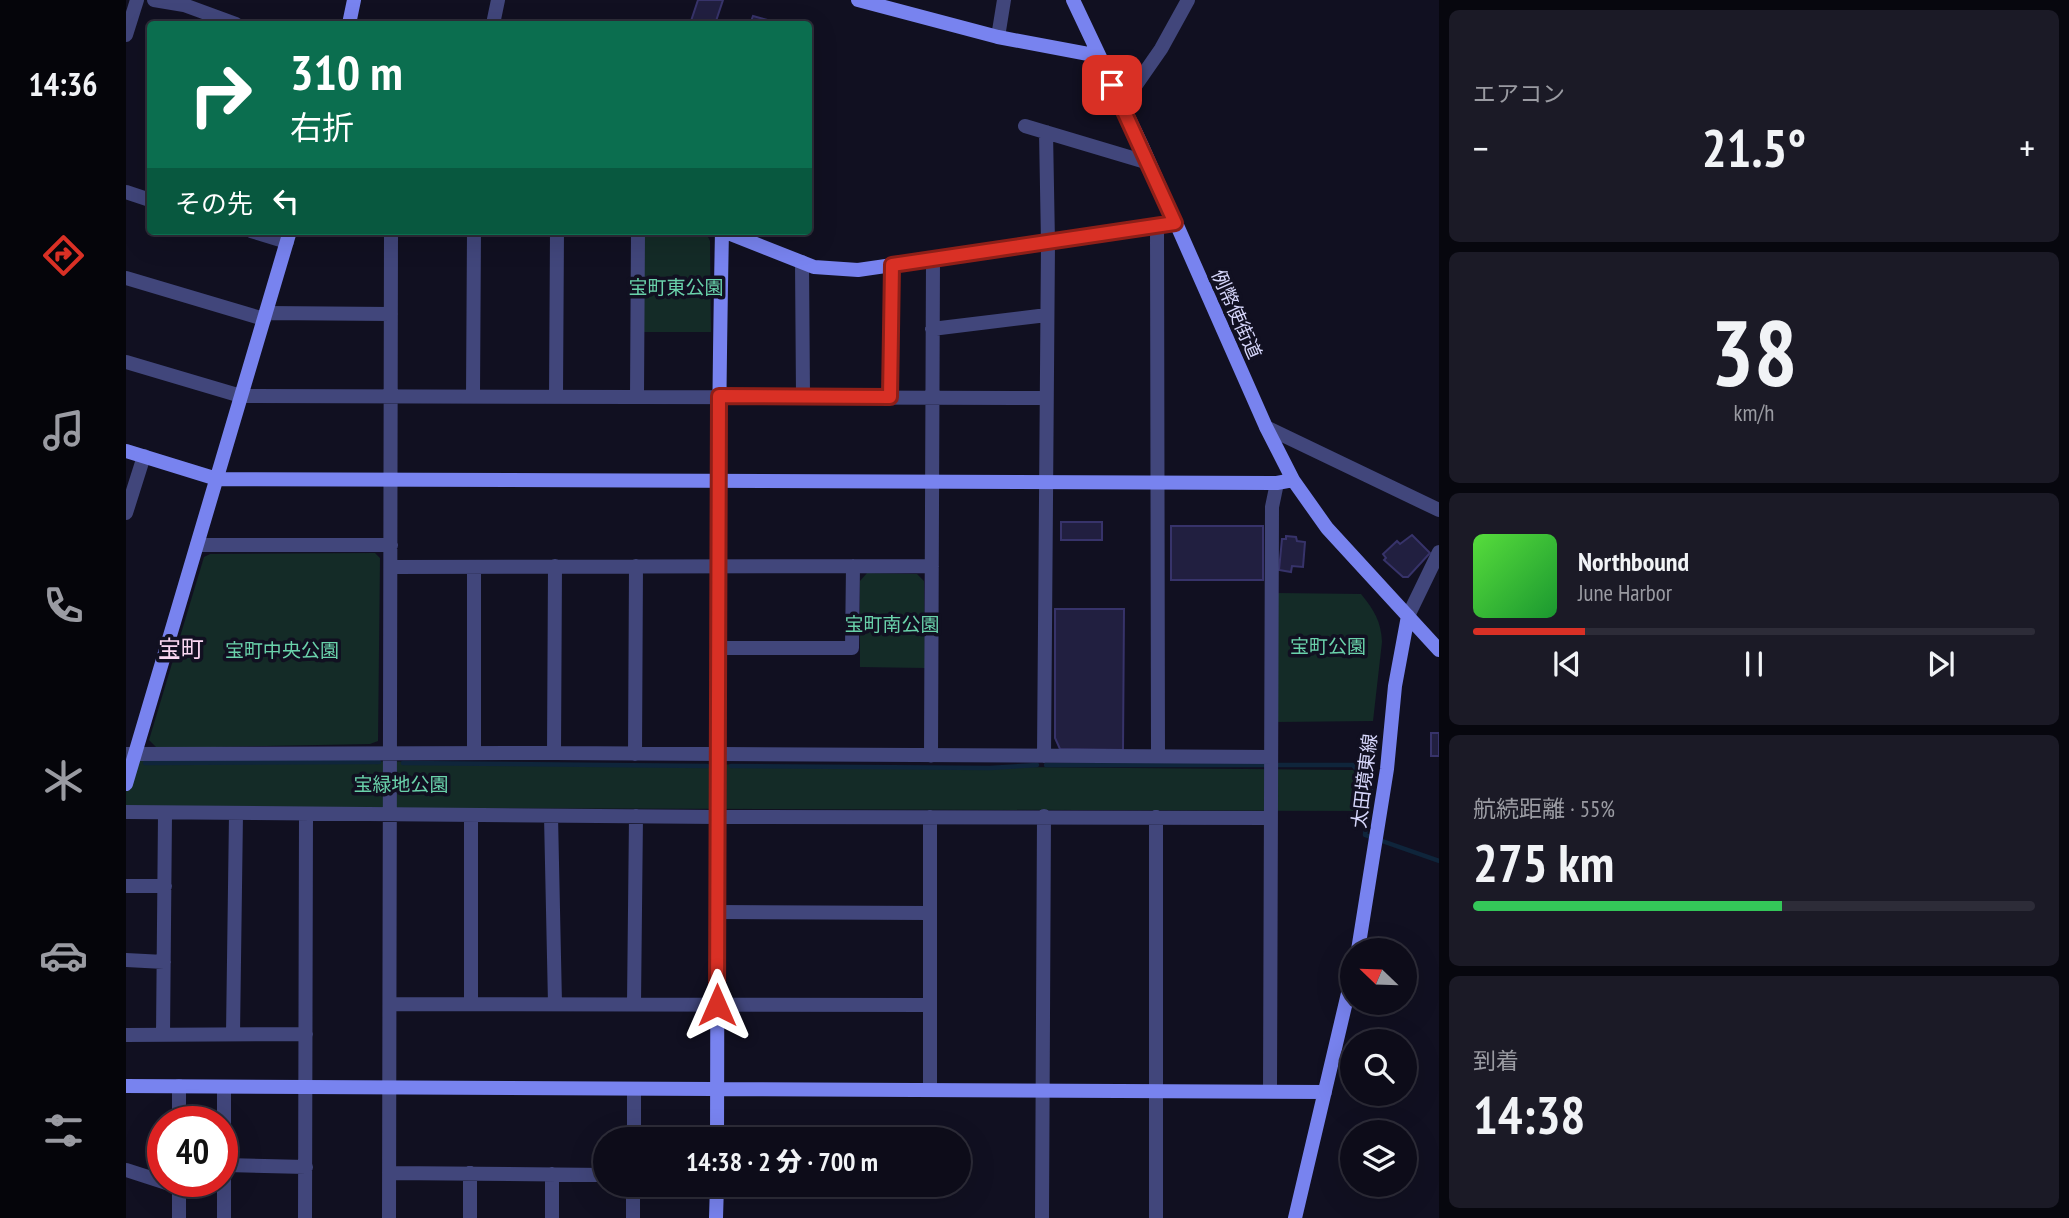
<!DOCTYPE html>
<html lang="ja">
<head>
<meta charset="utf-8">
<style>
  :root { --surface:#0d0c19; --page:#1b1a26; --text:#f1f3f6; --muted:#9a9ba2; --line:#2d2c38; --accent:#d93025 }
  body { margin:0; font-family:"PT Sans Narrow","Noto Sans JP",sans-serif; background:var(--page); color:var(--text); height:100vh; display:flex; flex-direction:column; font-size:26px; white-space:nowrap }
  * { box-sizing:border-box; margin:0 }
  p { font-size:23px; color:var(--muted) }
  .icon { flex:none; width:38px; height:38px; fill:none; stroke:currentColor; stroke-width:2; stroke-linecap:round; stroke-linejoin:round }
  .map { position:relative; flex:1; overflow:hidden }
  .details { display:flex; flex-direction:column; gap:10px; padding:10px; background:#07070e; width:630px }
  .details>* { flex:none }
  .guide { position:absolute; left:21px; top:21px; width:665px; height:214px; border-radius:7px; box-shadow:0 7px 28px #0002,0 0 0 2px var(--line); background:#0b6e4f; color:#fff; overflow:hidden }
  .needle { width:46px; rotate:293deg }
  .fabs { position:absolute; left:1214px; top:938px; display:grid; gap:14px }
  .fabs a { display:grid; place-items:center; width:77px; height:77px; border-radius:50%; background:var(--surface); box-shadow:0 7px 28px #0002,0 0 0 2px var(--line); font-size:35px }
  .speed { position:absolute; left:21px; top:1106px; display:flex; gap:14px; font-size:35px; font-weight:700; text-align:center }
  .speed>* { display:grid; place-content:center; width:91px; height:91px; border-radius:50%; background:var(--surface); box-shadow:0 7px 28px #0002,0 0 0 2px var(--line); line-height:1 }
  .speed .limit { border:10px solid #d22; background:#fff; color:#111 }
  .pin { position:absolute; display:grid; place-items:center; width:60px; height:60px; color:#fff; margin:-30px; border-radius:14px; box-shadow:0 4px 10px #0006 }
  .me { position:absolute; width:77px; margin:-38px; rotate:0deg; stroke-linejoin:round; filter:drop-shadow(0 0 5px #0008) }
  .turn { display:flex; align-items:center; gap:24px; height:147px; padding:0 28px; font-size:32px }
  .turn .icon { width:91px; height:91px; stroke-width:2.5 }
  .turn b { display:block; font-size:49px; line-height:60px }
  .then { display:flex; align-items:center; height:66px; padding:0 28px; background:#0003; gap:14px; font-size:26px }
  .big { font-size:52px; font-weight:800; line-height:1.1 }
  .details .card { flex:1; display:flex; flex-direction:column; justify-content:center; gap:10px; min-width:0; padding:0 24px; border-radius:10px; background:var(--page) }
  .details .dial { align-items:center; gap:0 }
  .dial b { font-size:91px; line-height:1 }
  .song { display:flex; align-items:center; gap:21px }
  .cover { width:84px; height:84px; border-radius:10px; background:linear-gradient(135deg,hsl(110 70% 55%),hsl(130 70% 35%)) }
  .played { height:7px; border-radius:4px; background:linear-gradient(90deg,var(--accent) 20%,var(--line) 20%) }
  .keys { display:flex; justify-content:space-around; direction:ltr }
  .heat { display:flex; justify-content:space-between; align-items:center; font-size:38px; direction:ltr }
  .charge { height:10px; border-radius:5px; background:linear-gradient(90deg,#34c759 55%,var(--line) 0) }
  .trip { position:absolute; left:467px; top:1127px; width:378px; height:70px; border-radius:35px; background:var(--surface); box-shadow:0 7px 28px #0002,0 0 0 2px var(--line); font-weight:800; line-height:70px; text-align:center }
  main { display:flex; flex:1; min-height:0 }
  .menu { display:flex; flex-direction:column; width:126px; justify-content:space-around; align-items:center; background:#05050a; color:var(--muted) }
  .menu .icon { width:49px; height:49px }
  .menu .selected { color:var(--accent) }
  .menu b { font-size:32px; color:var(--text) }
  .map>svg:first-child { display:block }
  .green { fill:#142b27 }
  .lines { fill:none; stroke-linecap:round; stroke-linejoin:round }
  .stream { stroke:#0f253b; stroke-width:4.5 }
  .building { fill:#211f40; stroke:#37336a; stroke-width:2 }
  .street { stroke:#41467b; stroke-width:14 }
  .secondary { stroke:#7883ef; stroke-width:14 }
  .route-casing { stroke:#8d1f18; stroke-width:18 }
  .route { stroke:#d93025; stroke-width:12 }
  .labels { text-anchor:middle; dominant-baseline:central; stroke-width:7; stroke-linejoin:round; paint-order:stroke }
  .park-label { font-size:19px; fill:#6ad2ab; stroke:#111021 }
  .street-label { font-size:19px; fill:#d6d6fa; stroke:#111021 }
  .quarter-label { font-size:23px; fill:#fad7f2; stroke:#111021 }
</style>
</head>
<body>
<main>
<nav class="menu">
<b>14:36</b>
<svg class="icon selected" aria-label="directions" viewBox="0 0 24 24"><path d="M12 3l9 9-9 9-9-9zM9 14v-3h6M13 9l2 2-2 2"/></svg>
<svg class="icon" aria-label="music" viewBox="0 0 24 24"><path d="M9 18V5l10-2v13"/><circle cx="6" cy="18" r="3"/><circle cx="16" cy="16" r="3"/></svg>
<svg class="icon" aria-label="phone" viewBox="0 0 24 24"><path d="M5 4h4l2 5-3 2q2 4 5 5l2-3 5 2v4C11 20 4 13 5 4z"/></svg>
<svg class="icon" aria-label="climate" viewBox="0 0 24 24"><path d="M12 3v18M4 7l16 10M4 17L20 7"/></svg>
<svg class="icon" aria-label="car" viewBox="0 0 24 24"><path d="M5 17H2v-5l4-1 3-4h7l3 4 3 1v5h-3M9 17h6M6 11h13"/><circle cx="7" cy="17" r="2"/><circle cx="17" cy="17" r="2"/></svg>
<svg class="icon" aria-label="filters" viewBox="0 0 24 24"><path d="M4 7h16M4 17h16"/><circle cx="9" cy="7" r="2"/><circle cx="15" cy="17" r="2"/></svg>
</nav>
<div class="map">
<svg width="1313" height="1218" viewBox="0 0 1313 1218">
  <rect width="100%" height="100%" fill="#111021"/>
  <path class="green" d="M516,231H579L584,241L585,332H515Z
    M249,553L254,558L252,741L244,744L31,748L23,740L78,557L84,554Z
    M741,573L791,574L798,581L799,668L734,667V581Z
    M1151,593L1235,594C1248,610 1255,621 1256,642L1247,721L1151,722Z
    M0,759L1227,770L1242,789L1239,811L0,807Z"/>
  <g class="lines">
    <path class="stream" d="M19,763L253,762
      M277,763L581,766
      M920,765H1227L1245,787L1239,835L1313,861
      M605,766L864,768L911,765"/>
  </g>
  <path class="building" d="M572,0H597L589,24H564Z
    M627,16L649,22L648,24H624Z
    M935,522H976V540H935Z
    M1045,526H1137V580H1045Z
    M1286,535L1304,553L1282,577H1277L1258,560L1260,558L1257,554L1271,541L1274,544Z
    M1160,536L1170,537L1171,541L1179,542L1177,567L1166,566L1165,572L1153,570L1156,539H1160Z
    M929,609H998L997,750L934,749L929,738Z
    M1305,733H1313V756H1305Z"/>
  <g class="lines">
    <path class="street" d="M28,0L58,5L110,24
      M367,24L372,0
      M0,35L11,0
      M872,37L878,0
      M996,105L1035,49L1062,0
      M899,126L1023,163
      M0,192L24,200
      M1031,226L1032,756
      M125,231L161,242
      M676,262L677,396
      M0,278L138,319
      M140,313L265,314
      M806,329L921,315
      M0,362L115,396L920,398
      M347,395L348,231
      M430,396L431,231
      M511,396L512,231
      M764,397L766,265
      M1140,427L1313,510
      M0,513L18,456
      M71,545H265
      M265,567L806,566
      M348,567V753
      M1282,616L1313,552
      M591,648H726L727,566
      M428,753L429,566
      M0,754L428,753L1145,757
      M509,754L510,566
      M805,756L807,259
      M918,756L922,243L920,132
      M0,812L592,817L1144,818
      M425,816L429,1004
      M1030,817V1218
      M0,886H39
      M591,912L804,913
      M0,960L38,962
      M508,1003L510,816
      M264,1004L804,1005
      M345,1004V816
      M107,1034L110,814
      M0,1035L180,1034
      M37,1035L39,814
      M53,1086V1122
      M98,1087V1218
      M804,1090V817
      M1144,1091L1146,507L1151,483
      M508,1139V1089
      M99,1165L180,1167
      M0,1170L53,1187
      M263,1173L480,1175
      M426,1174V1218
      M53,1181V1218
      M507,1185V1218
      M179,1218L180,814
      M263,1218L265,231
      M344,1218V1173
      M916,1218L918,816"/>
    <path class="secondary" d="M732,0L872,37L973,56
      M947,0L1016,146L1140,427L1167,480L1201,528L1313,650
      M223,24L228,0
      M597,231L688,267L732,270L1049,224
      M0,451L91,479L1151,483L1167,480
      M0,784L164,231
      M1232,950L1261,769L1269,686L1282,616
      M0,1086L1199,1092
      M591,1139C592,836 590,534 596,231
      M590,1218L591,1185
      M1169,1218L1227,972"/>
  </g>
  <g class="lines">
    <g class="route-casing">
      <path id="route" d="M591,1005L593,396L764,397L766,265L1049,223L986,85"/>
    </g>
    <use href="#route" class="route"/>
  </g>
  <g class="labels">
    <g class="park-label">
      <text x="550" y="287">宝町東公園</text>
      <text x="766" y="624">宝町南公園</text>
      <text x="1202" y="646">宝町公園</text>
      <text x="156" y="650">宝町中央公園</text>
      <text x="275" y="784">宝緑地公園</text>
    </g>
    <g class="street-label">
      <text transform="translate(1111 314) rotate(66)">例幣使街道</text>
      <text transform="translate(1238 781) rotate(-83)">太田境東線</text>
    </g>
    <g class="quarter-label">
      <text x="55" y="648">宝町</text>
    </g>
  </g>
</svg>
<div class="fabs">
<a><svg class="needle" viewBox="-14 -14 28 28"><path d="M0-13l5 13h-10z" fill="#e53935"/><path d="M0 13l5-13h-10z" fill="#9a9ba2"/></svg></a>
<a><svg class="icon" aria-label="search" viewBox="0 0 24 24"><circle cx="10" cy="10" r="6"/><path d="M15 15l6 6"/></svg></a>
<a><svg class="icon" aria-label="layers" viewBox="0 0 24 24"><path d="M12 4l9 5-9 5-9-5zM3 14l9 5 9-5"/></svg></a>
</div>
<div class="speed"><div class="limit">40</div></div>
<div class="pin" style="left:986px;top:85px;background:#d93025"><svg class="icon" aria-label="arrive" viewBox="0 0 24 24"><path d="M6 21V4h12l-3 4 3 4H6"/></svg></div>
<svg class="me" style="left:591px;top:1005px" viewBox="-20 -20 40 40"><path d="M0-17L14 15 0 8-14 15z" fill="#d93025" stroke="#fff" stroke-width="4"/></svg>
<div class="trip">14:38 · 2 分 · 700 m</div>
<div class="guide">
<div class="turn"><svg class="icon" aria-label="right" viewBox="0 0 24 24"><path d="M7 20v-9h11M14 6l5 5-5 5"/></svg><div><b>310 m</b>右折</div></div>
<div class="then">その先<svg class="icon" aria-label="left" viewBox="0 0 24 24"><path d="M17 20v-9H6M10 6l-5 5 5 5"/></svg></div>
</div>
</div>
<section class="details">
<div class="card"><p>エアコン</p>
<div class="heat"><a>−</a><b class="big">21.5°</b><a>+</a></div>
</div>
<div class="card dial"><b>38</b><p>km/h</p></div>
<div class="card">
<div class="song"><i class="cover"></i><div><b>Northbound</b><p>June Harbor</p></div></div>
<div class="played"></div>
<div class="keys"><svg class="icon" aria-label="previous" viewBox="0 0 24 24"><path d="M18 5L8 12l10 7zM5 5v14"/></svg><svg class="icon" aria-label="pause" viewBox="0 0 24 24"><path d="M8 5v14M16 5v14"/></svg><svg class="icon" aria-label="next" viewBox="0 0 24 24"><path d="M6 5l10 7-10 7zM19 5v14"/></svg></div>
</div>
<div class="card"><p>航続距離 · 55%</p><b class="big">275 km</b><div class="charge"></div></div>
<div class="card"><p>到着</p><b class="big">14:38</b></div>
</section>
</main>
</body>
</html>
